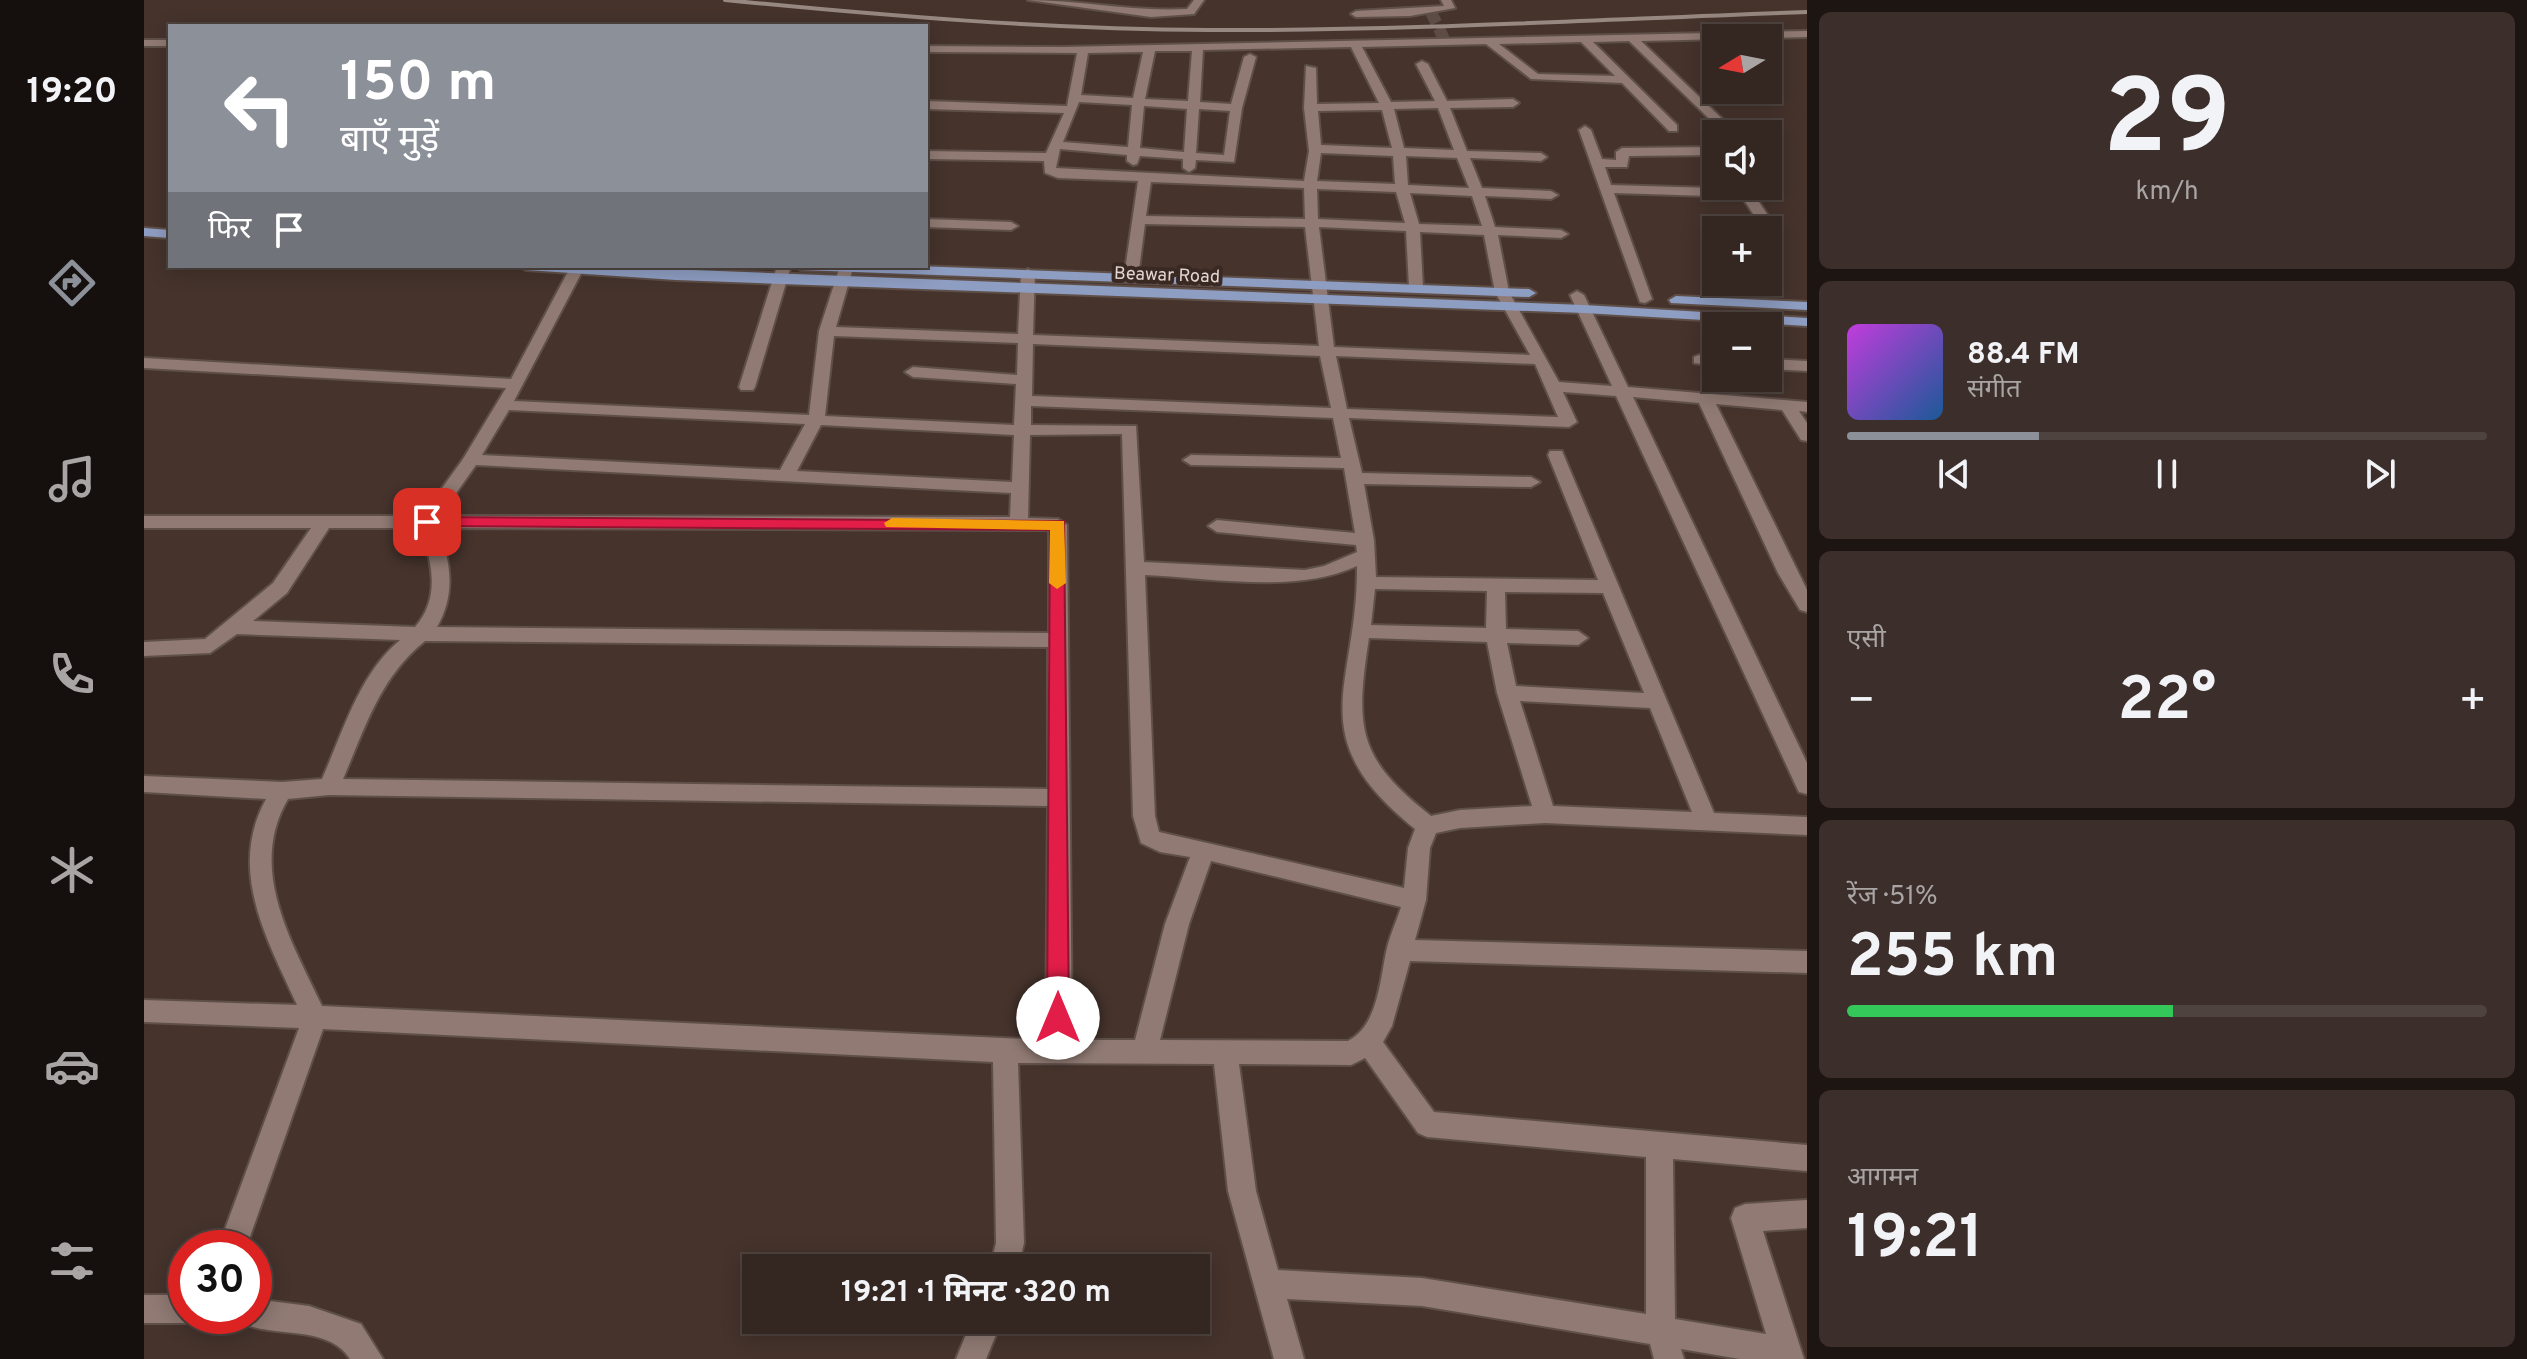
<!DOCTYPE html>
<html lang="hi">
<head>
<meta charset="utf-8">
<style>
  :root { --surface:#342621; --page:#3c2e2a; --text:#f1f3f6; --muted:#a9a5a5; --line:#4e433f; --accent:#8c9099 }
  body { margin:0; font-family:Overpass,"Noto Sans Devanagari",sans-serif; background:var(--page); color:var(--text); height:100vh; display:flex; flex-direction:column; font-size:30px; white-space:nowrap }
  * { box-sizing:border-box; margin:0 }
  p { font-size:26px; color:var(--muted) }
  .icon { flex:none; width:44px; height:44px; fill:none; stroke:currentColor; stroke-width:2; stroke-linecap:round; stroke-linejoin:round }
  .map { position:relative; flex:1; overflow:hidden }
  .side { display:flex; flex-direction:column; gap:12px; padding:12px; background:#1d1512; width:720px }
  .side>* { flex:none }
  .top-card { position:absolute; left:24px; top:24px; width:760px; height:244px; border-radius:0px; box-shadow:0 4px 20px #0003,0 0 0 2px var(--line); background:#8c9099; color:#fff; overflow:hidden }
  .needle { width:52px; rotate:260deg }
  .tools { position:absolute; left:1558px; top:24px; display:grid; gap:16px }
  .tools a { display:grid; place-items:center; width:80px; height:80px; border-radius:0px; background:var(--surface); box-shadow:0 4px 20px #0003,0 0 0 2px var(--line); font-size:40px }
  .speed { position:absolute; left:24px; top:1230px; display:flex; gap:16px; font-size:40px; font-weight:700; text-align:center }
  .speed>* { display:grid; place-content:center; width:104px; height:104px; border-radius:50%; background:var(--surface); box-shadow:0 4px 20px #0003,0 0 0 2px var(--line); line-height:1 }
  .speed .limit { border:12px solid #d22; background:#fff; color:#111 }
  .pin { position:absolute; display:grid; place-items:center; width:68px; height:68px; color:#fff; margin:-34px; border-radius:16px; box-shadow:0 4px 12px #0006 }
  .me { position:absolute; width:88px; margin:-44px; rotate:0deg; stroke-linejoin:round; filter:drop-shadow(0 0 6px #0008) }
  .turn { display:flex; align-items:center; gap:28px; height:168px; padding:0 40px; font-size:36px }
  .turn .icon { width:104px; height:104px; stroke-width:2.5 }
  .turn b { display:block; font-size:56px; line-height:68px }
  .then { display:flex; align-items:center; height:76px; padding:0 40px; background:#0003; gap:16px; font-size:30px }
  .big { font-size:60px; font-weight:700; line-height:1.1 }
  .side .widget { flex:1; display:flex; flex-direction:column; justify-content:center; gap:12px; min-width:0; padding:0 28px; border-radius:12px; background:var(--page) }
  .side .dial { align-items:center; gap:0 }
  .dial b { font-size:104px; line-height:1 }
  .song { display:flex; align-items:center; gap:24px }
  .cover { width:96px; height:96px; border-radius:12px; background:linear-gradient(135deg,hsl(290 70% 55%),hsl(210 70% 35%)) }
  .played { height:8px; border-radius:4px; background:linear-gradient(90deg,var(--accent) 30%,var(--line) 30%) }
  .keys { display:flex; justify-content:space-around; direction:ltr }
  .heat { display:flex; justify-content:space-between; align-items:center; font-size:44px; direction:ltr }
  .charge { height:12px; border-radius:6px; background:linear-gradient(90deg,#34c759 51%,var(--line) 0) }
  .trip { position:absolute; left:598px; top:1254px; width:468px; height:80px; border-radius:0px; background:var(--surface); box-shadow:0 4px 20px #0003,0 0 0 2px var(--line); font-weight:700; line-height:80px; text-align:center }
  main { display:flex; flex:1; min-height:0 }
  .tab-bar { display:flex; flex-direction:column; width:144px; justify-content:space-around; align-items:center; background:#150f0d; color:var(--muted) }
  .tab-bar .icon { width:56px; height:56px }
  .tab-bar .selected { color:var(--accent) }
  .tab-bar b { font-size:36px; color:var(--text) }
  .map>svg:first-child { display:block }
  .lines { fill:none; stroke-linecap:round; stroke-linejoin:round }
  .street-tunnel { stroke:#5d4c45; stroke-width:12; stroke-dasharray:12 6; stroke-linecap:butt }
  .street-casing { stroke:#5f4f49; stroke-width:4 }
  .primary-casing { stroke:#5f4f49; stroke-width:4 }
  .street { fill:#907a73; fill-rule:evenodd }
  .primary { fill:#8e9dc2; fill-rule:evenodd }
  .rail { stroke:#978882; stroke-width:4 }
  .route { fill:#e11d48; stroke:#92132f; stroke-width:2 }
  .slow { fill:#f59e0b }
  .labels { text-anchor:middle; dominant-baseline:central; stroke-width:8; stroke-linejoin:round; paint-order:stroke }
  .far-street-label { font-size:18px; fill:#e3d7d3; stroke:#3a2922 }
</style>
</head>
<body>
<main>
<nav class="tab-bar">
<b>19:20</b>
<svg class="icon selected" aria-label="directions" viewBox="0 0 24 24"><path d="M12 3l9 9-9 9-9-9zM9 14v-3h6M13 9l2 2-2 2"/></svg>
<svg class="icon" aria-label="music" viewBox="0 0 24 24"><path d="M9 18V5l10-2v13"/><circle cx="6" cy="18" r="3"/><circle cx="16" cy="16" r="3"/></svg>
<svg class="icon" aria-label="phone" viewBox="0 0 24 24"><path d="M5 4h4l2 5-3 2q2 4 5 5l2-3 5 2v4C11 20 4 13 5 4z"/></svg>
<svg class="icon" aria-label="climate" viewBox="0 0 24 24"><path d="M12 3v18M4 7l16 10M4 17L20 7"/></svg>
<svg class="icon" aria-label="car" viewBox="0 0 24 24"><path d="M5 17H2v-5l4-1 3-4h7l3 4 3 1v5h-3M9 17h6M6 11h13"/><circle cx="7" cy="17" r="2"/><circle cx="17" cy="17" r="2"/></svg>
<svg class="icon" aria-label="filters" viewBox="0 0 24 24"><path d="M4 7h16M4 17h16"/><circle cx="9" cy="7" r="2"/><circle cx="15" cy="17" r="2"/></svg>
</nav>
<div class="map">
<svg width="1663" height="1359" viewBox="0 0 1663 1359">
  <rect width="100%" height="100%" fill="#45332c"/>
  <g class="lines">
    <path class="street-tunnel" d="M1287,12L1301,41"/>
    <g class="street-casing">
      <path id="street" d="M884,0C937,0 989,12 1043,9L1050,0H1060L1050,14L1007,17Z
        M1297,0H1307L1311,8L1266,16L1212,17L1207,14L1212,11L1300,6Z
        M1663,31V37L1497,41L1594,134H1581L1485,41L1449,42L1533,125V131H1525L1478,83L1387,79L1342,44L1218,47L1247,102L1291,101L1272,64L1278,61L1284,64L1303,101L1369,99L1375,103L1369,107L1306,108L1323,151L1397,153L1403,157L1397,161L1326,158L1338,188L1407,191L1414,195L1407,199L1341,196L1351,227L1417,230L1424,234L1417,238L1354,235L1365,292L1415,382L1468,386L1426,295L1433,291L1440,295L1484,387L1663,402V412L1655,411L1663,423V441L1657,440L1638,410L1572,404L1663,590V612L1656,610L1634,573L1555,403L1489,397L1663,763V794L1655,792L1652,786L1472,396L1419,392L1433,422L1425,427L1205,418L1218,473L1387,477L1396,482L1387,487L1220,484L1230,540L1232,577L1454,580L1404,455L1406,451H1418L1570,813L1663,817V835L1401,823L1316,828L1292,833L1286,848L1282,900L1271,940L1663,951V973L1266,961L1248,1026L1239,1042L1290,1112L1663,1145V1171L1529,1159L1531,1319L1622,1334L1587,1218L1591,1208L1601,1204L1663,1200V1228L1619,1231L1660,1359H1596L1537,1349L1540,1359H1510L1506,1344L1278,1306L1143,1299L1160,1359H1130L1084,1191L1070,1064L874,1063L880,1243L874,1268H846L852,1243L849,1062L179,1029L102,1248H74L155,1028L0,1022V1000L153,1005C123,939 83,870 122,799L0,792V776L138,782L178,779C199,732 215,674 256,640L93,634L66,653L0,656V642L61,639L129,583L167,528H0V516H278L319,459L362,388L0,368V358L367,379L427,266H441L370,401L665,415L675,331L696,266L709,268L692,327L874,334L877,273L884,269L891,273L889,335L1175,346L1161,227L1001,224L994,277L987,281L980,277L994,181L914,178L901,173L900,161L782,159V151L902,153L920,113L782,109V101L923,106L933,53L782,52V46L919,47ZM1437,42L1471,76L1394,74L1355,44ZM1207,47L1235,103L1173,104L1172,68L1162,66L1160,108L1165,151L1160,181L912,168L916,149L983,155V161L989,165L993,164L996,156L1039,159V168L1045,172L1051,168L1052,160L1090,162L1098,108L1112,57L1106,54L1100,57L1087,104L1056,102L1059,50ZM1011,51H1048L1044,101L1001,99ZM999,52L989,98L937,95L944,53ZM935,102L988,105L984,147L919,142ZM1000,106L1043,109L1040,152L996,148ZM1294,108L1310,150L1260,148L1250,109ZM1055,109L1086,111L1080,155L1052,153ZM1238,110L1248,148L1177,145L1174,111ZM1177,153L1249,156L1251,184L1173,181ZM1262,156L1313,158L1325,188L1264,185ZM1007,182L1160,188L1161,219L1002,216ZM1173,189L1252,192L1261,223L1174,219ZM1266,193L1328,196L1338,226L1275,224ZM1175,227L1262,231L1265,287L1272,291L1279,287L1276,232L1340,235L1351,292L1386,355L1190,347ZM690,336L874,343L873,375L769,367L761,372L769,377L872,384L870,425L681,416ZM889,344L1176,356L1187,408L888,396ZM1192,356L1391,364L1414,417L1203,409ZM887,406L1189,418L1197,458L1047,455L1039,460L1047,465L1200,468L1211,533L1073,520L1064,526L1073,532L1212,545L1213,552L1180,566L1161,570L1000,562L992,426L887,425ZM365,410L661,424L636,470L338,455ZM677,425L870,435L868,482L653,471ZM978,434L989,816L997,843L1016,852L1046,857L1021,924L991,1040H928L923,525L914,519L884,518L886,435ZM332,465L867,493L866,517L296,516ZM185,528H276C288,561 297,598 271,627L109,621L143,593ZM294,528L905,530V633L293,627C312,594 307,563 294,528ZM1213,566C1214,687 1154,735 1271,829L1264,848L1260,888L1015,832L1011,816L1001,575C1067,578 1153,594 1213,566ZM1231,589L1343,591L1342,628L1227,625ZM1361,592L1459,593L1500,693L1372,686L1363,643L1434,645L1444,638L1434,631L1362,629ZM1225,638L1343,642L1353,693L1388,806L1316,810L1287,816C1213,758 1211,728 1225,638ZM281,641L904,647V789L199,779C221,728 236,677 281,641ZM1376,701L1506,708L1548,812L1409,806ZM185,795L904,806L902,1040L178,1006C148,942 103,869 144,799ZM1067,861L1257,907C1253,920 1246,935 1243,948C1236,977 1235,1025 1204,1041L1016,1040L1045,924ZM1221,1058L1274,1133L1283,1137L1502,1157V1314L1278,1278L1134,1270L1112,1191L1095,1064L1207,1065Z
        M0,40H26V46H0Z
        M1441,126L1447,130L1458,159L1472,160V152L1478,148L1572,147V155L1485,156L1483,167H1461L1467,185L1602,189L1607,190L1627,220L1615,223L1598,197L1470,193L1508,299L1501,303L1496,302L1435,130Z
        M782,219L867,222L874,226L867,230L782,227Z
        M633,266H647L611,387L609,390H597L595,387Z
        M1555,355L1572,356V366L1550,363V357Z
        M1624,359L1663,361V371L1624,369Z
        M0,1295H42V1316H54L52,1319L42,1323H0Z
        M110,1299L165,1306L217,1324L239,1359H206C184,1325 134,1338 100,1324L96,1316H110Z
        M828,1320H858L842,1359H812Z"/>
    </g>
    <g class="primary-casing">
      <path id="primary" d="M0,228L26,230V238L0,236Z
        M375,266H446L1440,305L1663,318V326L1440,313L532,280L382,270Z
        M650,266H772L1385,289L1392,293L1385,297L657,270Z
        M1532,296L1663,302V310L1527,303L1525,300Z"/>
    </g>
    <use href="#street" class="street"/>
    <use href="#primary" class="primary"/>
    <path class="rail" d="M581,0C742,16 903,29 1064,30C1264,31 1464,19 1663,12"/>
  </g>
  <path class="route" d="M283,517L920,521L925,1018L922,1026L914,1029L906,1026L903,1018L906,530L277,526V518Z"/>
  <path class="slow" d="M748,518L920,521L922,583L913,589L905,583L906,530L742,527L740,523Z"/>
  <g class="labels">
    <g class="far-street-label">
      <text transform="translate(1023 276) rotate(2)">Beawar Road</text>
    </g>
  </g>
</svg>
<div class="tools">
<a><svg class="needle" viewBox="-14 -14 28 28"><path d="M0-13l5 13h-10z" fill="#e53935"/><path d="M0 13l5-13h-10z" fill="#a9a5a5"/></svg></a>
<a><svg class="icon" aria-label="sound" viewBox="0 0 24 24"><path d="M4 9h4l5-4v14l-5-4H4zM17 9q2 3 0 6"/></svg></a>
<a>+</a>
<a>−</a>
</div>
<div class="speed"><div class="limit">30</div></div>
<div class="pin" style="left:283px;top:522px;background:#d93025"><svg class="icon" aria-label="arrive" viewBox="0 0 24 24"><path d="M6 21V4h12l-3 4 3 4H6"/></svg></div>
<svg class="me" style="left:914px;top:1018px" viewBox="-20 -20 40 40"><circle r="19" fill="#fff"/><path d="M0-13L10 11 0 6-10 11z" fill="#e11d48"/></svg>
<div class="trip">19:21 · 1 मिनट · 320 m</div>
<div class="top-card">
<div class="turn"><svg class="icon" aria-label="left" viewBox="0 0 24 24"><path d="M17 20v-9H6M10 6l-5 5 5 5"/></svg><div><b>150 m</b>बाएँ मुड़ें</div></div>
<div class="then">फिर<svg class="icon" aria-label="arrive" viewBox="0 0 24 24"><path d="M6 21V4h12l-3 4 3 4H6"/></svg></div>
</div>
</div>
<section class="side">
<div class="widget dial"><b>29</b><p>km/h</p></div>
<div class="widget">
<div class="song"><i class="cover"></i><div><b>88.4 FM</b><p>संगीत</p></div></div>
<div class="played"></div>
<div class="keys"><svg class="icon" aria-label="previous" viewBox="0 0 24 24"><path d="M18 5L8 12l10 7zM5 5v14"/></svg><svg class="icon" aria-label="pause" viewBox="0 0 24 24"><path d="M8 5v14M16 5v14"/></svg><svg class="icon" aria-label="next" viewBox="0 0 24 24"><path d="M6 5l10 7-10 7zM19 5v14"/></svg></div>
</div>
<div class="widget"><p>एसी</p>
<div class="heat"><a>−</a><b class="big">22°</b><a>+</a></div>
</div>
<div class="widget"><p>रेंज · 51%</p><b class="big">255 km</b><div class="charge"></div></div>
<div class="widget"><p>आगमन</p><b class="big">19:21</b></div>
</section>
</main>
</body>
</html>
